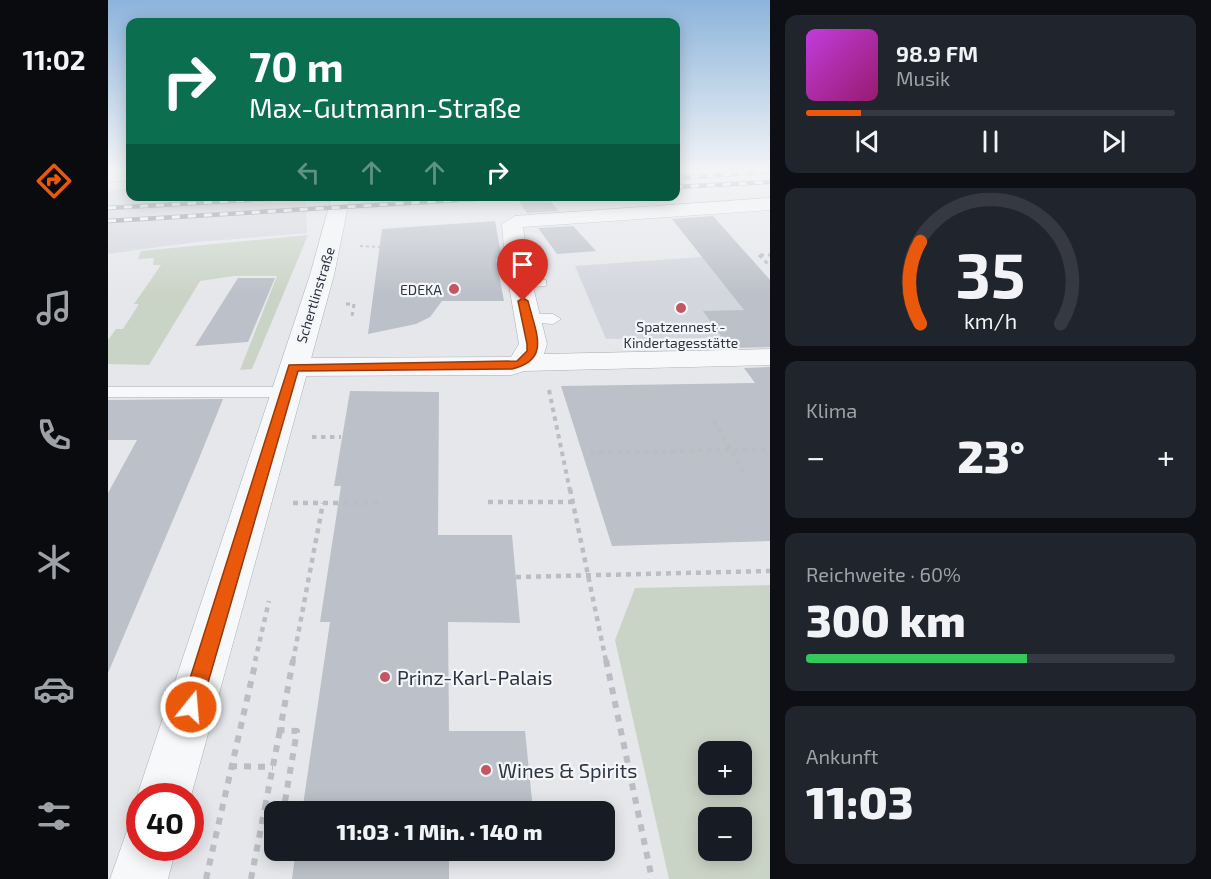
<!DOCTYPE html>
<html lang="de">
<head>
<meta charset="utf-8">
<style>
  :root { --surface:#171b24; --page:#20242c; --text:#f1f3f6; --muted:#9ea1a6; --line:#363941; --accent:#ea580c }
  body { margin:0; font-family:"Exo 2",sans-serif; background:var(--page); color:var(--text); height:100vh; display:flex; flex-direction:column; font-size:22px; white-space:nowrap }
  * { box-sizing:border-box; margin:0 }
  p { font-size:20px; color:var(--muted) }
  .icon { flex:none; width:33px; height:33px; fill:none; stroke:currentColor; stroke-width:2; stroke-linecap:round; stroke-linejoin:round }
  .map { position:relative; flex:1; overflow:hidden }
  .panel { display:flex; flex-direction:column; gap:15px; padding:15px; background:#0d0f14; width:441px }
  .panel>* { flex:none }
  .top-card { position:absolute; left:18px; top:18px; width:554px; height:183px; border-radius:12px; box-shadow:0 3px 15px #0003; background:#0b6e4f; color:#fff; overflow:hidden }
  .fabs { position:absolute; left:590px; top:741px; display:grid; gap:12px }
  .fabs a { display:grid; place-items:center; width:54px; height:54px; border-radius:12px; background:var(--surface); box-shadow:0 3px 15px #0003; font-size:30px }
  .speed { position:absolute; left:18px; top:783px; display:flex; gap:12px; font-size:30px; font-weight:700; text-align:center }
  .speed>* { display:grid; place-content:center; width:78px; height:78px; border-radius:50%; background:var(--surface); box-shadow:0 3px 15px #0003; line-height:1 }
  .speed .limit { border:9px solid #d22; background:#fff; color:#111 }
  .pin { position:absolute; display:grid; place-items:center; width:51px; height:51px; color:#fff; margin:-62px -26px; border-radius:50% 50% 50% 0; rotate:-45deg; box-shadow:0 0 6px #0007 }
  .pin .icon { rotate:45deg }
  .me { position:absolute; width:66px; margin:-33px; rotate:17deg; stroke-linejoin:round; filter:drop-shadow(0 0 4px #0008) }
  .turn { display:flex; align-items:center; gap:21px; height:126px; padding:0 24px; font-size:27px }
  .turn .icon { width:78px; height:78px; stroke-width:2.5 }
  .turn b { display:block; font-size:42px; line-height:51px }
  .lanes { display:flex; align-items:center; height:57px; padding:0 24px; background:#0003; justify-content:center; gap:30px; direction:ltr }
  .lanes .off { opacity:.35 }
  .big { font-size:45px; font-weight:800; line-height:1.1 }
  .panel .tile { flex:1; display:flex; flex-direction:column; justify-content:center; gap:9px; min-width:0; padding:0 21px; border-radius:12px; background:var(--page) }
  .panel .dial { align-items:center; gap:0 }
  .dial svg { height:156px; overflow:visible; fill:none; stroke:var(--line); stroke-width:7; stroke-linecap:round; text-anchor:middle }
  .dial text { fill:var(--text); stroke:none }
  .song { display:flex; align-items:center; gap:18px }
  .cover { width:72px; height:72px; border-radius:9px; background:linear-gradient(135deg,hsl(290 70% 55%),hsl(320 70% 35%)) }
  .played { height:6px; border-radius:3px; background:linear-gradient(90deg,var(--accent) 15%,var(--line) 15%) }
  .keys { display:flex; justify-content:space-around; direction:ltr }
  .heat { display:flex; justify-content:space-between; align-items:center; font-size:33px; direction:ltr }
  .charge { height:9px; border-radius:4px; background:linear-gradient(90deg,#34c759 60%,var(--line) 0) }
  .trip { position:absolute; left:156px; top:801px; width:351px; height:60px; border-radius:12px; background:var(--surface); box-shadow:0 3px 15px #0003; font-weight:800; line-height:60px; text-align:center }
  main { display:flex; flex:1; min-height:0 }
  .dock { display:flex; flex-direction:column; width:108px; justify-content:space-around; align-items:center; background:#090b0e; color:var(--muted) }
  .dock .icon { width:42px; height:42px }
  .dock .selected { color:var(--accent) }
  .dock b { font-size:27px; color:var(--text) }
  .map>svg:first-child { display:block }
  .built { fill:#d3d6dd }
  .green { fill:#cad4c6; fill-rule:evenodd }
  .building { fill:#bcc0c8 }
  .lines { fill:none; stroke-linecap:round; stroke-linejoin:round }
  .service-casing { stroke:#aaaeb5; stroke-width:1 }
  .minor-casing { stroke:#aaaeb5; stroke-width:1 }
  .tertiary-casing { stroke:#aaaeb5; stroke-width:1 }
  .path-far4 { stroke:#babdc3; stroke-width:2; stroke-dasharray:3 3; stroke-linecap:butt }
  .path-far3 { stroke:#babdc3; stroke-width:3; stroke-dasharray:4 4; stroke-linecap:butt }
  .path-far2 { stroke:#babdc3; stroke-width:4; stroke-dasharray:4.5 4.5; stroke-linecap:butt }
  .path-far1 { stroke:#babdc3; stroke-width:4.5; stroke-dasharray:5 5; stroke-linecap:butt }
  .path { stroke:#babdc3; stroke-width:6; stroke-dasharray:7 7; stroke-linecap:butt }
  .service { fill:#f7f8fa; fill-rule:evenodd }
  .minor { fill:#f7f8fa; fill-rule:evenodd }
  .tertiary { fill:#f7f8fa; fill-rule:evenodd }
  .rail-casing { stroke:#7f8693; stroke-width:4.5 }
  .rail { stroke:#f4f6f8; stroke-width:3; stroke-dasharray:8; stroke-linecap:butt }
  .route { fill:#ea580c; stroke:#983908; stroke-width:1.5 }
  .poi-dot { fill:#c45663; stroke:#f4f6f8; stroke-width:2 }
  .labels { text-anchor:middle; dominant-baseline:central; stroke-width:4.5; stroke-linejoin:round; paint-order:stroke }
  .far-poi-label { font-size:14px; fill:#2d3442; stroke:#f4f6f8; text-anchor:end }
  .far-street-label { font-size:14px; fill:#2d3442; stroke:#f4f6f8 }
  .near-poi-label { font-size:20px; fill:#2d3442; stroke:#f4f6f8; text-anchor:start }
</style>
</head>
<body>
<main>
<nav class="dock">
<b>11:02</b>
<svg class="icon selected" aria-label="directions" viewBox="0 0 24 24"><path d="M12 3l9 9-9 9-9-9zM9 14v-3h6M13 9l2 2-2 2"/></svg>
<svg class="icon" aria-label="music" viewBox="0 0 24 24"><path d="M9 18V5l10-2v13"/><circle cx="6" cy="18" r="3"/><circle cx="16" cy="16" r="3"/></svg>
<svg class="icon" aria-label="phone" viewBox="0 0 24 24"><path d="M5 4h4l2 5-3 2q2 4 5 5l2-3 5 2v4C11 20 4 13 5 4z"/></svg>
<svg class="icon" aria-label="climate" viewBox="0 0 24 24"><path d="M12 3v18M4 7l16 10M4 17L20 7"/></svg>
<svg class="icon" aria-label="car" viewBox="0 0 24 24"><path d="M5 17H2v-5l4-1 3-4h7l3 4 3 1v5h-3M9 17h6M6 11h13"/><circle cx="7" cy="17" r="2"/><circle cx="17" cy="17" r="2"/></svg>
<svg class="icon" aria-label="filters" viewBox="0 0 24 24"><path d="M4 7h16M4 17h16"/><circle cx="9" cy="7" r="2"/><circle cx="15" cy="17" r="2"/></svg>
</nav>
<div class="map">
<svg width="662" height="879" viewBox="0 0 662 879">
  <rect width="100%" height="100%" fill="#e5e7eb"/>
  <path class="built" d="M0,189H22V196L198,197L199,233L88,242L0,254Z
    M641,256L662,280V337L498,339L467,266L594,257Z"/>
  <path class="green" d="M200,235L144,369L132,370L169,276H126L92,281L41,365L0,364V340L8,329H15L31,304H26L53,265H45L46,258L30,259L33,251Z
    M662,585V879H561L507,640L527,588ZM600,752H633V784H600ZM600,818H633V850H600Z"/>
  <path class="building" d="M408,196H438L451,211L419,213Z
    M605,216L662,280V347L622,348L595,311L636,310L564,219Z
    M387,221L394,259H388L396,301H334L322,317L308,324L260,334L274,229Z
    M465,226L488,251L449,254L430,228Z
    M130,278H167L140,342L87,346Z
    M662,367V541L504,546L453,386L647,383L636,368Z
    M242,391L331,392L330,535H404L412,623L340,622L341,731H417L425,810L194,812L222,622H212L233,486H226Z
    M115,399L90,461L0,673V493L29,440H0V400Z
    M188,850H341V879H184Z"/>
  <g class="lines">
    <g class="service-casing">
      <path id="service" d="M433,279L438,280V286L412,288L405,284L412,280Z
        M418,314H445L453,319L445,324L413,322L410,319L413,316Z
        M0,387H178L187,392L178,397H0Z"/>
    </g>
    <g class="minor-casing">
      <path id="minor" d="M0,171H22V181H0Z
        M662,198V210L415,227L419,262L439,344L436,354L662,349V365L416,371L404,375L186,376L176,373L172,367L176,361L186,358L403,357L411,344L397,262L394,224L407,216Z"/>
    </g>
    <g class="tertiary-casing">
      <path id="tertiary" d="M224,196H242L226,275L83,796H32V802L29,796L202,275Z
        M32,823V848H68L60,879H2L20,828Z"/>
    </g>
    <path class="path-far4" d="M252,246L273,247"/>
    <path class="path-far3" d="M651,255L662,266
      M652,255H662
      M238,304H246L244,316"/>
    <path class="path-far2" d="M441,390L462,491
      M606,421L638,476
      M204,437H233
      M482,453L662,449"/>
    <path class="path-far1" d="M462,489L498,661
      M380,502H466
      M185,503H273
      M408,577L662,571
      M147,661L161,601
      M185,661L215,503"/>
    <path class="path" d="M498,660L544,879
      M122,766L165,767
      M157,807L172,730
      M98,879L148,660
      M143,879L157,807H176L189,731L172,730L185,660"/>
    <use href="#service" class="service"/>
    <use href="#minor" class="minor"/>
    <use href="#tertiary" class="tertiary"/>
    <g class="rail-casing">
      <path id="rail" d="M567,178L662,172
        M567,187L662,182
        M0,208L215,196
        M0,221L419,196"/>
    </g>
    <use href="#rail" class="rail"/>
  </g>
  <linearGradient id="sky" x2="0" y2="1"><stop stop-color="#8cb4db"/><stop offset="0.58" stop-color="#f3f4f6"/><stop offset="1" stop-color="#f3f4f6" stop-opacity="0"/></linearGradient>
  <rect width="662" height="294" fill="url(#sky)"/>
  <path class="route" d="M415,298L420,301C427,331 444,360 404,369L190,371L93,707L90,713L83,716L76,713L73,707L181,365L409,361L419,351V344L410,301Z"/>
  <g class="poi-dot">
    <circle cx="346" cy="289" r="6"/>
    <circle cx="573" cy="308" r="6"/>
    <circle cx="277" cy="677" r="6"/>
    <circle cx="378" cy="770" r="6"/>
  </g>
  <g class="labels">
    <g class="far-poi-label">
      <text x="334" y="289">EDEKA</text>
      <text x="573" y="326" text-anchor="middle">Spatzennest -<tspan x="573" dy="16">Kindertagesstätte</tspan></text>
    </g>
    <g class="far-street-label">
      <text transform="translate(207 295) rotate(-73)">Schertlinstraße</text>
    </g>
    <g class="near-poi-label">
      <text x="289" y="677">Prinz-Karl-Palais</text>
      <text x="390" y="770">Wines &amp; Spirits</text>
    </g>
  </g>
</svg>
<div class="fabs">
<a>+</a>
<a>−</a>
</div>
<div class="speed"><div class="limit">40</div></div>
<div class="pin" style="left:415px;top:301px;background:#d93025"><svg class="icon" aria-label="arrive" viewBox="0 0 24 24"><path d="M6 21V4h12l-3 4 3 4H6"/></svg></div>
<svg class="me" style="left:83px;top:707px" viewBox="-20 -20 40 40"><circle r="17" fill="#ea580c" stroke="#fff" stroke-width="3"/><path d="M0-11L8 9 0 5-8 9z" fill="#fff"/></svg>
<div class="trip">11:03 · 1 Min. · 140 m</div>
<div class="top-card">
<div class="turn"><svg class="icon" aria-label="right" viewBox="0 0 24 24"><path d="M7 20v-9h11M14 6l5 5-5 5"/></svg><div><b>70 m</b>Max-Gutmann-Straße</div></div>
<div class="lanes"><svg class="icon off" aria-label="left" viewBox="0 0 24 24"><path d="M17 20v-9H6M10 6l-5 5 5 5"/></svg><svg class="icon off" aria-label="ahead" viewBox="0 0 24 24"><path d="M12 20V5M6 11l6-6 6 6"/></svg><svg class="icon off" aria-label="ahead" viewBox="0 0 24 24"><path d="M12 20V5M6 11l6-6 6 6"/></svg><svg class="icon" aria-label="right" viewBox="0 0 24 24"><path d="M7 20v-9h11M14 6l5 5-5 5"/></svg></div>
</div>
</div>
<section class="panel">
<div class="tile">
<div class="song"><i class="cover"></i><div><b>98.9 FM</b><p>Musik</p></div></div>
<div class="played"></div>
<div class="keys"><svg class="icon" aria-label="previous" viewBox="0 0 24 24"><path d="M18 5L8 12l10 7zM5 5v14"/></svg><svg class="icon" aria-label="pause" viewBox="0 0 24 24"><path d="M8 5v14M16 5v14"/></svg><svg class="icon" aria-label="next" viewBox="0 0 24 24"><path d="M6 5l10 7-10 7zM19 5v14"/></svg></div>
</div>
<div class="tile dial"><svg viewBox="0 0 100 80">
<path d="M14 69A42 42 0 1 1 86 69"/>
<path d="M14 69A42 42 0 0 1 14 27" stroke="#ea580c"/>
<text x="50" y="56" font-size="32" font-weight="700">35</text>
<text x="50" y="72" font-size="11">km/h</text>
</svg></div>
<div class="tile"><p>Klima</p>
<div class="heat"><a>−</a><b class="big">23°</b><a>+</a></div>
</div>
<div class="tile"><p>Reichweite · 60%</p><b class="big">300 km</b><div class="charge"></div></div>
<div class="tile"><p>Ankunft</p><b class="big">11:03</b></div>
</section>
</main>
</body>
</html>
